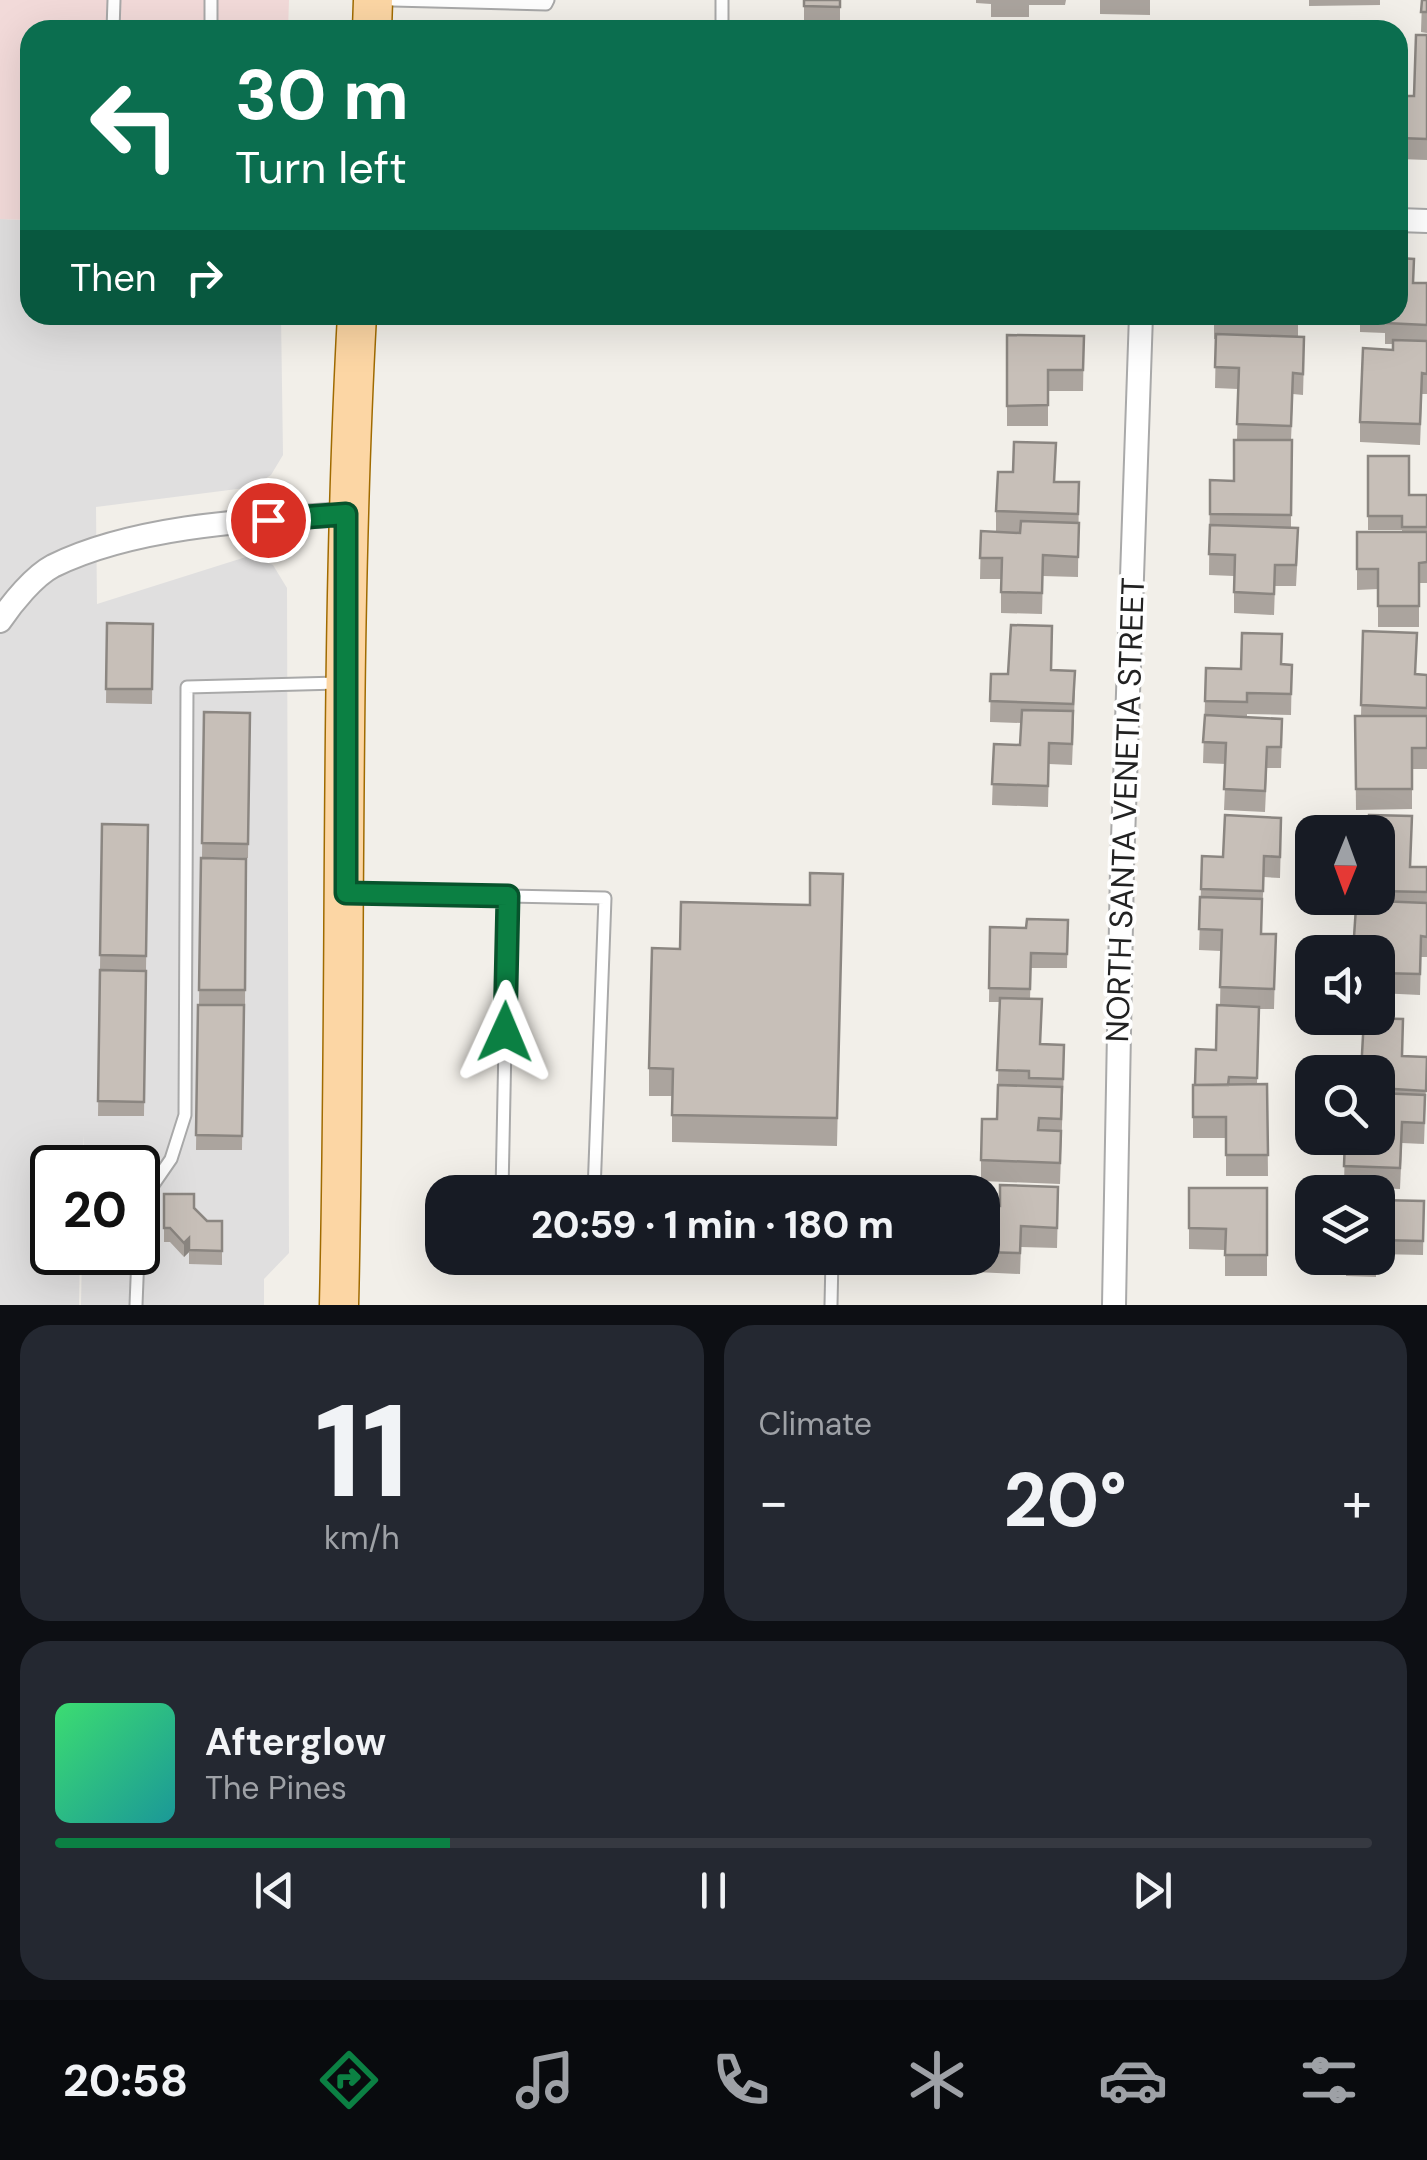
<!DOCTYPE html>
<html lang="en">
<head>
<meta charset="utf-8">
<style>
  :root { --surface:#171b24; --page:#242831; --text:#f1f3f6; --muted:#9ea1a6; --line:#363941; --accent:#0b8043 }
  body { margin:0; font-family:"DM Sans",sans-serif; background:var(--page); color:var(--text); height:100vh; display:flex; flex-direction:column; font-size:38px; white-space:nowrap }
  * { box-sizing:border-box; margin:0 }
  p { font-size:32px; color:var(--muted) }
  .icon { flex:none; width:55px; height:55px; fill:none; stroke:currentColor; stroke-width:2; stroke-linecap:round; stroke-linejoin:round }
  .map { position:relative; height:1305px; overflow:hidden }
  .side { display:flex; flex-direction:column; gap:20px; padding:20px; background:#0d0f14; flex:1 }
  .side>* { flex:none }
  .guide { position:absolute; left:20px; top:20px; width:1388px; height:305px; border-radius:30px; box-shadow:0 10px 40px #0002; background:#0b6e4f; color:#fff; overflow:hidden }
  .needle { width:65px; rotate:181deg }
  .fabs { position:absolute; left:1295px; top:815px; display:grid; gap:20px }
  .fabs a { display:grid; place-items:center; width:100px; height:100px; border-radius:20px; background:var(--surface); box-shadow:0 10px 40px #0002; font-size:50px }
  .speed { position:absolute; left:30px; top:1145px; display:flex; gap:20px; font-size:50px; font-weight:700; text-align:center }
  .speed>* { display:grid; place-content:center; width:130px; height:130px; border-radius:50%; background:var(--surface); box-shadow:0 10px 40px #0002; line-height:1 }
  .speed .limit { border:5px solid #111; border-radius:15px; background:#fff; color:#111 }
  .pin { position:absolute; display:grid; place-items:center; width:85px; height:85px; color:#fff; margin:-42px; border:5px solid #fff; border-radius:50%; box-shadow:0 2px 10px #0007 }
  .me { position:absolute; width:110px; margin:-55px; rotate:1deg; stroke-linejoin:round; filter:drop-shadow(0 0 8px #0008) }
  .turn { display:flex; align-items:center; gap:35px; height:210px; padding:0 50px; font-size:45px }
  .turn .icon { width:130px; height:130px; stroke-width:2.5 }
  .turn b { display:block; font-size:70px; line-height:85px }
  .then { display:flex; align-items:center; height:95px; padding:0 50px; background:#0003; gap:20px; font-size:38px }
  .big { font-size:75px; font-weight:800; line-height:1.1 }
  .side .tile { flex:1; display:flex; flex-direction:column; justify-content:center; gap:15px; min-width:0; padding:0 35px; border-radius:30px; background:var(--page) }
  .side .dial { align-items:center; gap:0 }
  .dial b { font-size:130px; line-height:1 }
  .song { display:flex; align-items:center; gap:30px }
  .cover { width:120px; height:120px; border-radius:15px; background:linear-gradient(135deg,hsl(140 70% 55%),hsl(180 70% 35%)) }
  .played { height:10px; border-radius:5px; background:linear-gradient(90deg,var(--accent) 30%,var(--line) 30%) }
  .keys { display:flex; justify-content:space-around; direction:ltr }
  .heat { display:flex; justify-content:space-between; align-items:center; font-size:55px; direction:ltr }
  .side .tiles { flex:1; display:grid; gap:20px; grid-template-columns:1fr 1fr }
  .tile:last-child { grid-column:span 2 }
  .trip { position:absolute; left:425px; top:1175px; width:575px; height:100px; border-radius:30px; background:var(--surface); box-shadow:0 10px 40px #0002; font-weight:800; line-height:100px; text-align:center }
  .tab-bar { display:flex; height:160px; justify-content:space-around; align-items:center; background:#090b0e; color:var(--muted) }
  .tab-bar .icon { width:70px; height:70px }
  .tab-bar .current { color:var(--accent) }
  .tab-bar b { font-size:45px; color:var(--text) }
  .map>svg:first-child { display:block }
  .residential { fill:#e0dfdf }
  .commercial { fill:#f2dad9 }
  .lines { fill:none; stroke-linecap:round; stroke-linejoin:round }
  .service-casing { stroke:#a9a9a9; stroke-width:15 }
  .minor-casing { stroke:#a9a9a9; stroke-width:26 }
  .primary-casing { stroke:#a06b00; stroke-width:41 }
  .service { stroke:#fff; stroke-width:11 }
  .minor { stroke:#fff; stroke-width:22 }
  .primary { stroke:#fcd6a4; stroke-width:38 }
  .wall { fill:#aba49e }
  .shaded-wall { fill:#8b8681 }
  .building { fill:#c7bfb8; stroke:#8b8681; stroke-width:2.5 }
  .route-casing { stroke:#07532c; stroke-width:25 }
  .route { stroke:#0b8043; stroke-width:18 }
  .labels { text-anchor:middle; dominant-baseline:central; stroke-width:8; stroke-linejoin:round; paint-order:stroke }
  .street-label { font-size:32px; fill:#222; stroke:#fff }
</style>
</head>
<body>
<div class="map">
<svg width="1427" height="1305" viewBox="0 0 1427 1305">
  <rect width="100%" height="100%" fill="#f2efe9"/>
  <path class="residential" d="M0,219L30,220V315H281L283,455L271,475L253,487L96,507L97,604L249,556L273,565L287,588L289,1253L264,1279V1305H81L82,1253L138,1252V1168L84,1167V1136L82,1167L52,1168V1252L80,1253L79,1305H0Z"/>
  <path class="commercial" d="M0,0H289L288,30H30V220L0,219Z"/>
  <g class="lines">
    <g class="service-casing">
      <path id="service" d="M393,0L546,4L548,0
        M113,30L114,0
        M211,30V0
        M722,30V0
        M350,893L605,898L594,1192
        M502,1192L508,896
        M136,1305L140,1204L171,1159L185,1115L187,687L338,683
        M831,1305L832,1258"/>
    </g>
    <g class="minor-casing">
      <path id="minor" d="M1398,220L1427,221
        M0,621C12,603 34,576 53,566C136,525 255,520 346,514
        M1114,1305L1122,868L1141,315"/>
    </g>
    <g class="primary-casing">
      <path id="primary" d="M372,30L373,0
        M339,1305C347,975 339,645 357,315"/>
    </g>
    <use href="#service" class="service"/>
    <use href="#minor" class="minor"/>
    <use href="#primary" class="primary"/>
  </g>
  <path class="wall" d="M804,0H840V28L804,27Z
    M976,0H1066L1065,5H1029V17H991V4L976,3Z
    M1100,0H1150V15L1100,14Z
    M1309,0H1380V5L1309,6Z
    M1422,0H1427V33L1421,32Z
    M1427,35V160L1400,159V138L1414,96Z
    M1414,283H1427V394H1422L1420,445L1360,442V422L1393,350V344H1385V333L1360,332V315H1398Z
    M1214,315H1298V337L1304,358L1303,395L1293,394L1291,440V528L1298,549L1296,586H1275L1274,615L1234,613V576L1209,575L1210,480L1234,481L1237,440L1238,389L1215,388L1216,339H1214Z
    M1007,335L1084,336L1083,391H1048V426H1007Z
    M1368,456L1409,495H1427V583H1419V627H1378V589L1357,590V532H1402V530H1368Z
    M1055,482H1079L1078,577L1043,576L1042,614L1001,613V579H980L981,531L996,532V511Z
    M107,623L153,624L152,704L106,703Z
    M1363,631L1416,674L1427,675V769H1412V809L1356,810L1355,716H1361Z
    M1282,664L1292,665L1291,715L1247,714V717L1282,739L1281,768H1267L1265,812L1224,810L1226,764L1203,763L1205,701L1241,669Z
    M1052,670L1075,691L1072,765L1049,764L1048,807L992,805L994,744L1020,745L1021,723L990,722L991,674H1008Z
    M204,712L250,713L248,858L202,857Z
    M102,824L148,825L146,970L100,969Z
    M1378,832L1411,867H1427V957H1421L1420,995L1378,993V952L1355,911H1352V898H1378Z
    M1281,838L1280,878L1264,877L1262,912V934H1276L1274,1009H1259L1257,1084H1267L1268,1176H1226V1138H1193V1085H1195L1216,1050L1220,1006L1221,951L1199,950L1202,856L1223,857Z
    M201,858L246,859L245,1005L199,1004Z
    M843,874L837,1146L672,1142V1096H649V1068L810,905Z
    M1068,920L1067,968H1031L1030,999L1041,1044L1064,1066L1060,1184L981,1181V1160L997,1119L1000,1002H989L990,927L1026,928Z
    M100,970L146,971L144,1116H98Z
    M198,1005H244L242,1150H196Z
    M1402,1056L1427,1057L1424,1144L1402,1143L1400,1189L1344,1187L1345,1138H1378V1072Z
    M1189,1188H1267V1276H1225V1250L1189,1249Z
    M164,1194L194,1208L207,1221H222V1265L189,1264V1252L184,1257L170,1242H164Z
    M1378,1200L1424,1201L1423,1255L1378,1254Z
    M982,1205L1058,1207L1057,1248L1021,1247L1020,1274L954,1271V1258H982Z
    M1347,1258H1376V1277L1346,1276Z"/>
  <path class="shaded-wall" d="M189,1238V1252L184,1257V1243Z"/>
  <path class="building" d="M804,0H840V7L804,6Z
    M1422,0H1427V12H1421Z
    M1416,35H1427V139L1400,138L1401,96H1414Z
    M1398,258L1414,259L1413,283H1427V325L1385,323L1386,315H1398Z
    M1214,315H1298V321L1214,318Z
    M1216,334L1304,337L1303,374L1293,373L1291,426L1237,424L1239,368L1215,367Z
    M1007,335L1084,336L1083,370H1048V405L1007,406Z
    M1393,340L1427,341V374L1422,373L1420,424L1360,422L1363,348L1393,350Z
    M1234,440H1292L1291,515L1210,514V480L1234,481Z
    M1014,442L1056,443L1054,482H1079L1078,514L996,511L998,472H1013Z
    M1368,456H1409V495H1427V527H1402V516H1368Z
    M1021,521L1079,523L1078,557L1043,555L1042,593L1001,592L1002,558H980L981,531L1020,533Z
    M1210,525L1298,528L1296,565H1275L1274,594L1234,592L1235,555L1209,554Z
    M1357,532H1427V562L1419,563V606H1378V569H1357Z
    M107,623L153,624L152,689H106Z
    M1011,625L1052,626L1051,670L1075,671L1073,704L990,701L991,674H1008Z
    M1363,631L1417,633L1415,674L1427,675V708L1361,705Z
    M1242,633L1282,634L1281,664L1292,665L1291,694L1247,693V702L1205,701L1206,668L1241,669Z
    M1022,710L1073,711L1072,744L1049,743L1048,786L992,784L994,744L1020,745Z
    M204,712L250,713L248,844L202,843Z
    M1205,715L1282,719L1281,747H1267L1265,791L1224,789L1226,743L1203,742Z
    M1355,716H1427V748H1412V789H1356Z
    M1225,815L1281,818L1280,857L1264,856L1263,891L1201,889L1202,856L1223,857Z
    M1369,815L1412,816L1410,867H1427V892L1378,891V832H1368Z
    M102,824L148,825L146,956L100,955Z
    M201,858L246,859L245,990H199Z
    M810,873L843,874L837,1118L672,1115L673,1069L649,1068L652,948L680,949L681,902L810,905Z
    M1200,897L1262,899L1261,934H1276L1274,989L1220,987L1222,930L1199,929Z
    M1377,901L1427,903V937L1421,936L1420,974L1378,973V952H1353L1356,907H1376Z
    M1027,919L1068,920L1067,954L1031,953L1030,989L989,988L990,927L1026,928Z
    M100,970L146,971L144,1102L98,1101Z
    M1000,998L1042,999L1040,1044L1064,1045L1063,1079L1029,1078V1071L997,1070Z
    M198,1005H244L242,1136L196,1135Z
    M1217,1005L1259,1007L1257,1078L1229,1077L1228,1085H1195L1196,1049L1216,1050Z
    M1364,1018L1403,1019L1402,1056L1427,1057L1426,1091L1378,1088V1072H1361Z
    M1267,1084L1268,1155H1226V1117H1193V1085Z
    M998,1085L1062,1087L1061,1119L1039,1118L1038,1130L1061,1131L1060,1163L981,1160L982,1119H997Z
    M1378,1093L1425,1095L1424,1123L1402,1122L1400,1168L1344,1166L1345,1138H1378Z
    M1000,1185L1058,1187L1057,1228L1021,1226L1020,1253L982,1252V1205L1000,1206Z
    M1189,1188H1267V1255H1225L1226,1229L1189,1228Z
    M164,1194H194V1208L207,1221H222V1251L189,1250V1238L184,1243L170,1228H164Z
    M1378,1200L1424,1201L1423,1241L1378,1240Z
    M1347,1258H1376V1263L1346,1262Z"/>
  <g class="lines">
    <g class="route-casing">
      <path id="route" d="M268,520L346,514V893L508,896L505,1032"/>
    </g>
    <use href="#route" class="route"/>
  </g>
  <g class="labels">
    <g class="street-label">
      <text transform="translate(1125 810) rotate(-88)">NORTH SANTA VENETIA STREET</text>
    </g>
  </g>
</svg>
<div class="fabs">
<a><svg class="needle" viewBox="-14 -14 28 28"><path d="M0-13l5 13h-10z" fill="#e53935"/><path d="M0 13l5-13h-10z" fill="#9ea1a6"/></svg></a>
<a><svg class="icon" aria-label="sound" viewBox="0 0 24 24"><path d="M4 9h4l5-4v14l-5-4H4zM17 9q2 3 0 6"/></svg></a>
<a><svg class="icon" aria-label="search" viewBox="0 0 24 24"><circle cx="10" cy="10" r="6"/><path d="M15 15l6 6"/></svg></a>
<a><svg class="icon" aria-label="layers" viewBox="0 0 24 24"><path d="M12 4l9 5-9 5-9-5zM3 14l9 5 9-5"/></svg></a>
</div>
<div class="speed"><div class="limit">20</div></div>
<div class="pin" style="left:268px;top:520px;background:#d93025"><svg class="icon" aria-label="arrive" viewBox="0 0 24 24"><path d="M6 21V4h12l-3 4 3 4H6"/></svg></div>
<svg class="me" style="left:505px;top:1032px" viewBox="-20 -20 40 40"><path d="M0-17L14 15 0 8-14 15z" fill="#0b8043" stroke="#fff" stroke-width="4"/></svg>
<div class="trip">20:59 · 1 min · 180 m</div>
<div class="guide">
<div class="turn"><svg class="icon" aria-label="left" viewBox="0 0 24 24"><path d="M17 20v-9H6M10 6l-5 5 5 5"/></svg><div><b>30 m</b>Turn left</div></div>
<div class="then">Then<svg class="icon" aria-label="right" viewBox="0 0 24 24"><path d="M7 20v-9h11M14 6l5 5-5 5"/></svg></div>
</div>
</div>
<section class="side">
<div class="tiles">
<div class="tile dial"><b>11</b><p>km/h</p></div>
<div class="tile"><p>Climate</p>
<div class="heat"><a>−</a><b class="big">20°</b><a>+</a></div>
</div>
<div class="tile">
<div class="song"><i class="cover"></i><div><b>Afterglow</b><p>The Pines</p></div></div>
<div class="played"></div>
<div class="keys"><svg class="icon" aria-label="previous" viewBox="0 0 24 24"><path d="M18 5L8 12l10 7zM5 5v14"/></svg><svg class="icon" aria-label="pause" viewBox="0 0 24 24"><path d="M8 5v14M16 5v14"/></svg><svg class="icon" aria-label="next" viewBox="0 0 24 24"><path d="M6 5l10 7-10 7zM19 5v14"/></svg></div>
</div>
</div>
</section>
<nav class="tab-bar">
<b>20:58</b>
<svg class="icon current" aria-label="directions" viewBox="0 0 24 24"><path d="M12 3l9 9-9 9-9-9zM9 14v-3h6M13 9l2 2-2 2"/></svg>
<svg class="icon" aria-label="music" viewBox="0 0 24 24"><path d="M9 18V5l10-2v13"/><circle cx="6" cy="18" r="3"/><circle cx="16" cy="16" r="3"/></svg>
<svg class="icon" aria-label="phone" viewBox="0 0 24 24"><path d="M5 4h4l2 5-3 2q2 4 5 5l2-3 5 2v4C11 20 4 13 5 4z"/></svg>
<svg class="icon" aria-label="climate" viewBox="0 0 24 24"><path d="M12 3v18M4 7l16 10M4 17L20 7"/></svg>
<svg class="icon" aria-label="car" viewBox="0 0 24 24"><path d="M5 17H2v-5l4-1 3-4h7l3 4 3 1v5h-3M9 17h6M6 11h13"/><circle cx="7" cy="17" r="2"/><circle cx="17" cy="17" r="2"/></svg>
<svg class="icon" aria-label="filters" viewBox="0 0 24 24"><path d="M4 7h16M4 17h16"/><circle cx="9" cy="7" r="2"/><circle cx="15" cy="17" r="2"/></svg>
</nav>
</body>
</html>
